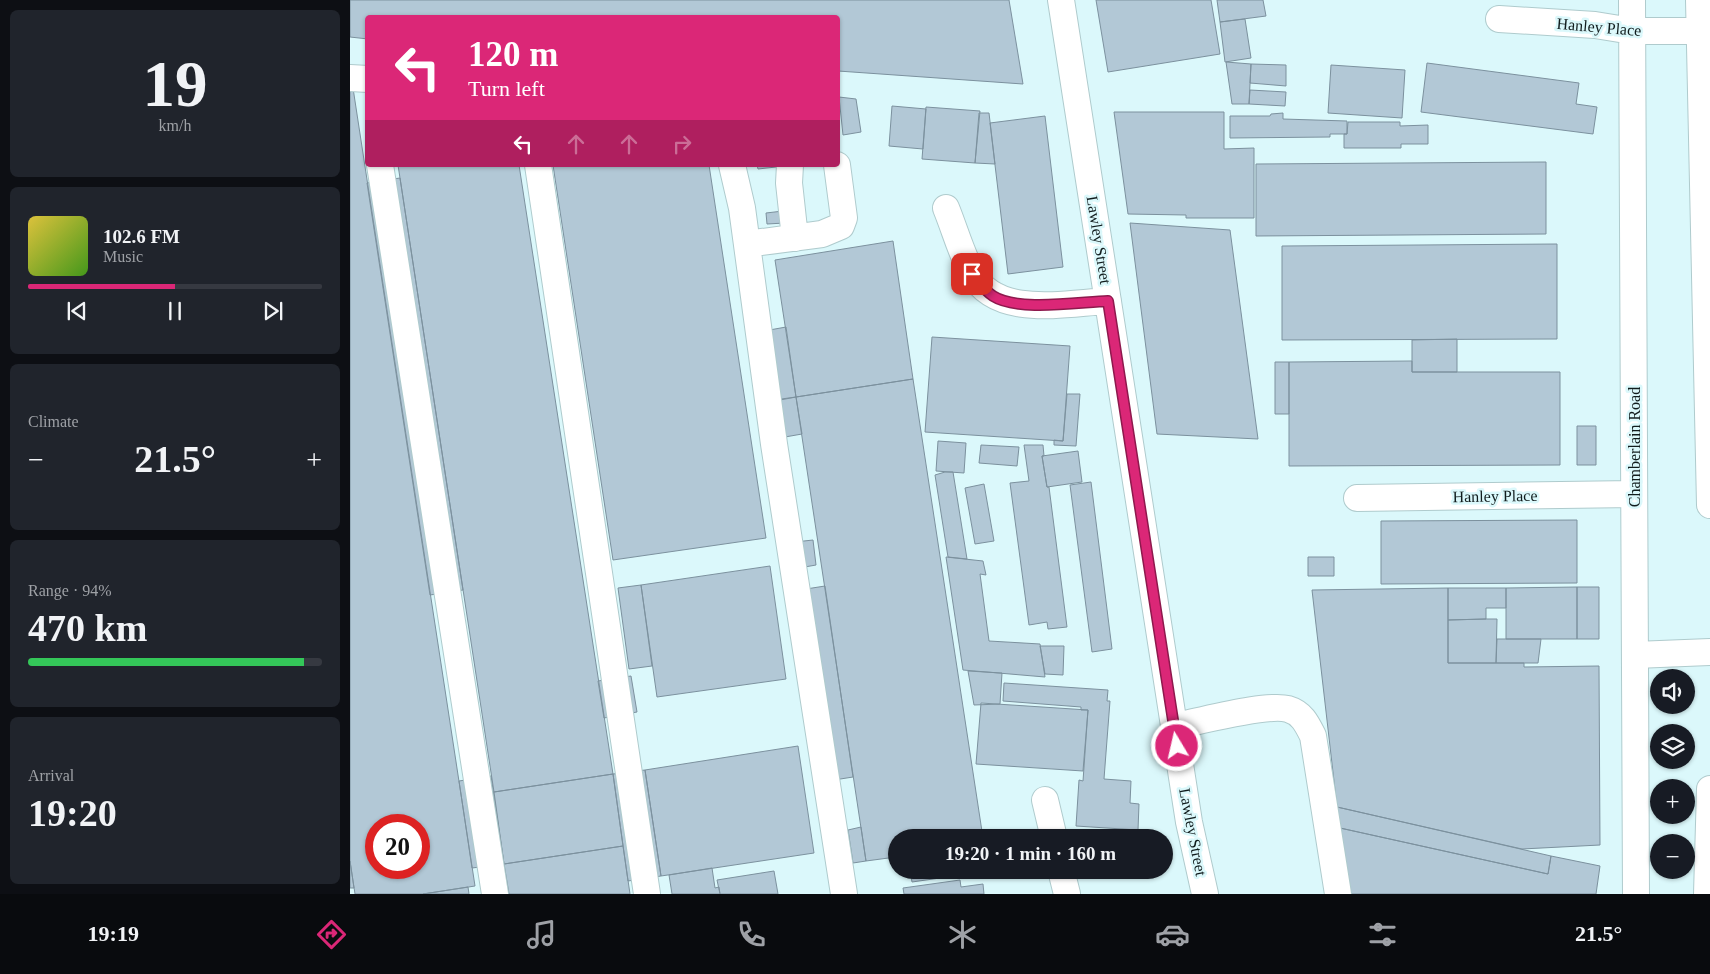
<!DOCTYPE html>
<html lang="en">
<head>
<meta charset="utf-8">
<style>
  :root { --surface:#171b24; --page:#20242c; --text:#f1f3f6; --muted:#9ea1a6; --line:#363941; --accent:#db2777 }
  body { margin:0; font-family:"Times New Roman",serif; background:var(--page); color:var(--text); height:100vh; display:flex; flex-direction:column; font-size:19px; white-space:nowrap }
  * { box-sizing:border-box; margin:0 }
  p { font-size:16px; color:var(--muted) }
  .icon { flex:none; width:28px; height:28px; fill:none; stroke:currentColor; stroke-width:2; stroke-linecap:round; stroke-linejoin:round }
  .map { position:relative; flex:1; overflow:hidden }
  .sheet { display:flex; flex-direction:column; gap:10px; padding:10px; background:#0d0f14; width:350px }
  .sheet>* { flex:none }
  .guide { position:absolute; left:15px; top:15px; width:475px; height:152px; border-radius:5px; box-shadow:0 1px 4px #0004; background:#db2777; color:#fff; overflow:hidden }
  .fabs { position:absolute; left:1300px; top:669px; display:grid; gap:10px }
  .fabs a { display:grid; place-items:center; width:45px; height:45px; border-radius:50%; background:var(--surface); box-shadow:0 1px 4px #0004; font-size:25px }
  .speed { position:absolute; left:15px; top:814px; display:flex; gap:10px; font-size:25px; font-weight:700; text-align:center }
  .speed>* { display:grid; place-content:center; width:65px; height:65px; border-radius:50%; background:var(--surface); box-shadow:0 1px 4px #0004; line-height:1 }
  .speed .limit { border:8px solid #d22; background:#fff; color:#111 }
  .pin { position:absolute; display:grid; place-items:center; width:42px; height:42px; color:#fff; margin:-21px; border-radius:10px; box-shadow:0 2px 8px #0006 }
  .me { position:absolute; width:55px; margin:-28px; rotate:351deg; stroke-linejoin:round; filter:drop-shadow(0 0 4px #0008) }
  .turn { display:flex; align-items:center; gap:18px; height:105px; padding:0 20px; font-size:22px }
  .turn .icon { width:65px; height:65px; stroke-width:2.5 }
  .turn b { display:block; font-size:35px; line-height:42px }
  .lanes { display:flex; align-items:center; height:48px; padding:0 20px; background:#0003; justify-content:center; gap:25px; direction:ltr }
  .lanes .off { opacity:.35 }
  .big { font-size:38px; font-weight:800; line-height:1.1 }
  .sheet .widget { flex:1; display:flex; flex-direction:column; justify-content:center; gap:8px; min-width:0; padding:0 18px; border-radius:8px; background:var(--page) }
  .sheet .dial { align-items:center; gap:0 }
  .dial b { font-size:65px; line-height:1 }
  .song { display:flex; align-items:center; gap:15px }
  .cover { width:60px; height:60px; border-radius:8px; background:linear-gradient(135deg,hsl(50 70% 55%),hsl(100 70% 35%)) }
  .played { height:5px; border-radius:2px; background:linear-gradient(90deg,var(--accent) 50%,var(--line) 50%) }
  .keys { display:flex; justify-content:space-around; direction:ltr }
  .heat { display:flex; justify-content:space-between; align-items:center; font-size:28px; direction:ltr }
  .charge { height:8px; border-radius:4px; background:linear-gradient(90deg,#34c759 94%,var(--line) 0) }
  .trip { position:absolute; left:538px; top:829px; width:285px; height:50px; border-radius:25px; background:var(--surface); box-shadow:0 1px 4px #0004; font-weight:800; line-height:50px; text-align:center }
  .tabs { display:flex; height:80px; justify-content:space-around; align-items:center; background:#090b0e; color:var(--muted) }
  .tabs .icon { width:35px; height:35px }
  .tabs .on { color:var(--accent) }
  .tabs b { font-size:22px; color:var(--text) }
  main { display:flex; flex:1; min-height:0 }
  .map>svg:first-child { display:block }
  .building { fill:#b2c8d6; stroke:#7c919e; fill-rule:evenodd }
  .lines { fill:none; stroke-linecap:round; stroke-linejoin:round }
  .minor-casing { stroke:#afcbcd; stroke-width:28 }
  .minor { stroke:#fff; stroke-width:26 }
  .route-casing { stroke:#8e194d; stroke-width:12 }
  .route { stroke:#db2777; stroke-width:9 }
  .labels { text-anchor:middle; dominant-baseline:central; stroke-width:5; stroke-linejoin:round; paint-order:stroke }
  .street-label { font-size:16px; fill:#111c1d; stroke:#dbf8fb }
</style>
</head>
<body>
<main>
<section class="sheet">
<div class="widget dial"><b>19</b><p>km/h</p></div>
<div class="widget">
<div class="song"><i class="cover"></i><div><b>102.6 FM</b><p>Music</p></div></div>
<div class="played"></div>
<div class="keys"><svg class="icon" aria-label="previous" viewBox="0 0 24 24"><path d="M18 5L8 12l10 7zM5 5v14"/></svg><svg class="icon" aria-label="pause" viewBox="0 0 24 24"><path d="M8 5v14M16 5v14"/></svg><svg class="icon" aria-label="next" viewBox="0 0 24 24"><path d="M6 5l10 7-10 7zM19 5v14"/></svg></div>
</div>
<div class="widget"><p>Climate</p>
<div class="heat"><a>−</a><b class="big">21.5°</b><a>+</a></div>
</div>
<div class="widget"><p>Range · 94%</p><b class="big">470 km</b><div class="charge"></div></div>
<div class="widget"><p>Arrival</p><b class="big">19:20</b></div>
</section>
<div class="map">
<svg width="1360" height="894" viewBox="0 0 1360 894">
  <rect width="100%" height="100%" fill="#dbf8fb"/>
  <path class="building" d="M0,0H659L673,84L488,71V18H18V39L0,37Z
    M746,0H861L870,54L758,72Z
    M867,0H913L916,16L870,22Z
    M895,19L901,58L875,62L870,22Z
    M876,62L901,64L899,104H882Z
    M1077,63L1229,83L1226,104L1247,107L1243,134L1071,112Z
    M901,64L936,65V86L900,83Z
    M981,65L1055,70L1052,118L978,113Z
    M0,88H3L125,886L73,894H5L0,861ZM26,825H69V868H26Z
    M900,90L936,92L935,106L899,104Z
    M489,97L506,99L511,132L493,135Z
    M542,106L576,109L573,149L539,146Z
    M576,107L630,111L625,163L572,159Z
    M764,112H874V149L904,148V218H836V215L778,214Z
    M629,113H639L645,164L625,163Z
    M933,113V119L997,121V134H980V137L880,138V116H920L921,114Z
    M695,116L713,267L658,274L640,123Z
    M998,122H1050V126L1078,125V144H1051V148H994V134H997Z
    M1196,162V234L906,236V164Z
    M48,165H169L263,774L144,792Z
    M203,165H359L416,538L263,560Z
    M407,165H425L426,167L408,169Z
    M50,178L113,590L80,595L17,183Z
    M433,211L435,223L417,224L416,213Z
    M780,223L880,230L908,439L807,434Z
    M543,241L563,379L446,397L425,260Z
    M1207,244V339L932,340V246Z
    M436,327L446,397L424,400L414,331Z
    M582,337L720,346L713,441L575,432Z
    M1107,339V372H1062V340Z
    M1062,361V372H1210V465L939,466V362Z
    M925,362H939V414H925Z
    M563,379L633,838H546V857L516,861L446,397Z
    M717,394H730L726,446L704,445V440L713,441Z
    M446,397L452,434L435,437L430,400Z
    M1227,426H1246V465H1227Z
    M588,441L616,443L614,473L586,471Z
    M631,445L669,447L667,466L629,463Z
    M674,445H693L694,456H692L697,487H699L717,627L698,629L697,622L679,625L660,483L679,481Z
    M728,451L732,482L697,487L692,456Z
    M595,472H603L617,559L598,557L585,475Z
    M741,482L762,649L742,652L720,485Z
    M634,484L644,541L625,544L615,488Z
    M1227,520V583L1031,584V521Z
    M463,540L466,565L449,568L445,542Z
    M596,557L633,561L636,575L630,574L639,641L690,644L695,677L613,670Z
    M958,557H984V576H958Z
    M420,566L436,679L307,697L291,585Z
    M291,585L302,666L279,669L268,588Z
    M475,586L503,777L484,780L456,589Z
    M1227,587H1249V639H1227Z
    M1227,587V639H1156V588Z
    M1098,588H1156V608H1136V619L1098,620Z
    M1098,588V663H1174V667L1249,666L1250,845L1172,849L987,807L962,590Z
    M1136,619H1147L1146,663H1098V620Z
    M1147,639H1191L1188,663H1146Z
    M690,646H714L713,675L695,674Z
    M618,671L652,673L650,704L624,705Z
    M281,676L287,712L254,718L248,681Z
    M654,683L758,690L757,701H760L754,779L781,781L780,803L789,804L788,830L726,826L729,780L733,781L738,710H731V707L653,701Z
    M631,703L738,710L733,771L626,764Z
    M448,746L464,853L311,876L295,770Z
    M295,770L311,876L278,881L263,774Z
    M263,774L273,846L154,864L144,792Z
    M141,776L154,864L122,868L109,781Z
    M987,807L1201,856L1198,874L990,828Z
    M511,827L516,861L503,863L498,830Z
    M990,828L1198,874L1201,856L1250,866L1246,894H1000Z
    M273,846L280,894H159L154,864Z
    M0,861L4,888H0Z
    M362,868L365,888L369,887L370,894H322L319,875Z
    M560,870H614L596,873L597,877L562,882Z
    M424,871L428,894H370L367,880Z
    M610,880L611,887L633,884L634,894H554L553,888Z
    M118,887L119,894H73Z"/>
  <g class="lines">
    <g class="minor-casing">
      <path id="minor" d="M711,0L839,822L855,894
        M1282,0L1286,894
        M1349,0L1360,505
        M1149,19L1245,25L1282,31H1349
        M0,78L18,79
        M30,165L145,894
        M188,165L297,894
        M382,165L392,208L424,444L494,894
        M440,165L439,183L445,238
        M596,208C605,230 611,253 622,273C647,319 715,303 758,301
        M397,244L472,234L491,226L494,218L487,165
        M1007,498L1284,494
        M1285,655L1360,652
        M824,726C849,722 916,703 938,709C952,713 957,724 963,736L988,894
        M695,800L704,838
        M711,870L717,894
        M1357,894L1360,789"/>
    </g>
    <use href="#minor" class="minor"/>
  </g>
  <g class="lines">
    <g class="route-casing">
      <path id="route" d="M622,274C629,282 635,291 643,296C668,312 729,302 758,301L827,746"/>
    </g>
    <use href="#route" class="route"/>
  </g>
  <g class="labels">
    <g class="street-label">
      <text transform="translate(1249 27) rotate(5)">Hanley Place</text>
      <text transform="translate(749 240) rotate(81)">Lawley Street</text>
      <text transform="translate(1284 447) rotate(-90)">Chamberlain Road</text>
      <text transform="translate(1145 496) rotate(-1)">Hanley Place</text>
      <text transform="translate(843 832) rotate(79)">Lawley Street</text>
    </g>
  </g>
</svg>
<div class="fabs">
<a><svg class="icon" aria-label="sound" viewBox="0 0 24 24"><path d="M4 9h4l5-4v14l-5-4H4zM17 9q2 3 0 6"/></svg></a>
<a><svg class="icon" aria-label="layers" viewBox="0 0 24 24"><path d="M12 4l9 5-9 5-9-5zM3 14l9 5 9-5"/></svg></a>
<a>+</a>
<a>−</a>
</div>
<div class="speed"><div class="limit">20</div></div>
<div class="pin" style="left:622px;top:274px;background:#d93025"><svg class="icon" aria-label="arrive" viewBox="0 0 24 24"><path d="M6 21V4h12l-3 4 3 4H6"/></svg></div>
<svg class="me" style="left:827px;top:746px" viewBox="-20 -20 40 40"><circle r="17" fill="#db2777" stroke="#fff" stroke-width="3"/><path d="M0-11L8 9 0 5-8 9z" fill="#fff"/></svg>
<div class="trip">19:20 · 1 min · 160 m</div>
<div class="guide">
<div class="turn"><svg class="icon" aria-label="left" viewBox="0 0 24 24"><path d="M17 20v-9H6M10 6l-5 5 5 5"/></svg><div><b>120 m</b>Turn left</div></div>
<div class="lanes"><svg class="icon" aria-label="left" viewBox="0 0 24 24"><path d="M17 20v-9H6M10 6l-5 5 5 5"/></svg><svg class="icon off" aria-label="ahead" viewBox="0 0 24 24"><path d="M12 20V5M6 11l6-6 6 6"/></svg><svg class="icon off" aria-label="ahead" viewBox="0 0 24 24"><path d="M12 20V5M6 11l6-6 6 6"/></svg><svg class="icon off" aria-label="right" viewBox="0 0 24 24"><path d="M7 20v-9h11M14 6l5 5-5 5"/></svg></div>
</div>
</div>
</main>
<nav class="tabs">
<b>19:19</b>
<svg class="icon on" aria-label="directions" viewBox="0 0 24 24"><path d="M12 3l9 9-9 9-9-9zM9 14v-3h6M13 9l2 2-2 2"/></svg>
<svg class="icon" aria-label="music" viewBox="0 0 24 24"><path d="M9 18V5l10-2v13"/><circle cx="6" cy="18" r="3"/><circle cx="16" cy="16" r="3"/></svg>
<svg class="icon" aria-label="phone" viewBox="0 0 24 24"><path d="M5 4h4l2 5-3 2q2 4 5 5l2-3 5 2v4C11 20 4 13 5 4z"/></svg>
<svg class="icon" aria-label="climate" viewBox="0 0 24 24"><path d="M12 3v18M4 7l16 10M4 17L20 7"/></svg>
<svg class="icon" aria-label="car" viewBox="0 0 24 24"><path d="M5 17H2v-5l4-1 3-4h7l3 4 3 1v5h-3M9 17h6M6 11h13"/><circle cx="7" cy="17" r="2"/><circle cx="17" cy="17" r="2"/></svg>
<svg class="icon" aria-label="filters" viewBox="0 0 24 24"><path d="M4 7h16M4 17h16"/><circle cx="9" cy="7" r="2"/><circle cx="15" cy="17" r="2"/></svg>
<b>21.5°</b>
</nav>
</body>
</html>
